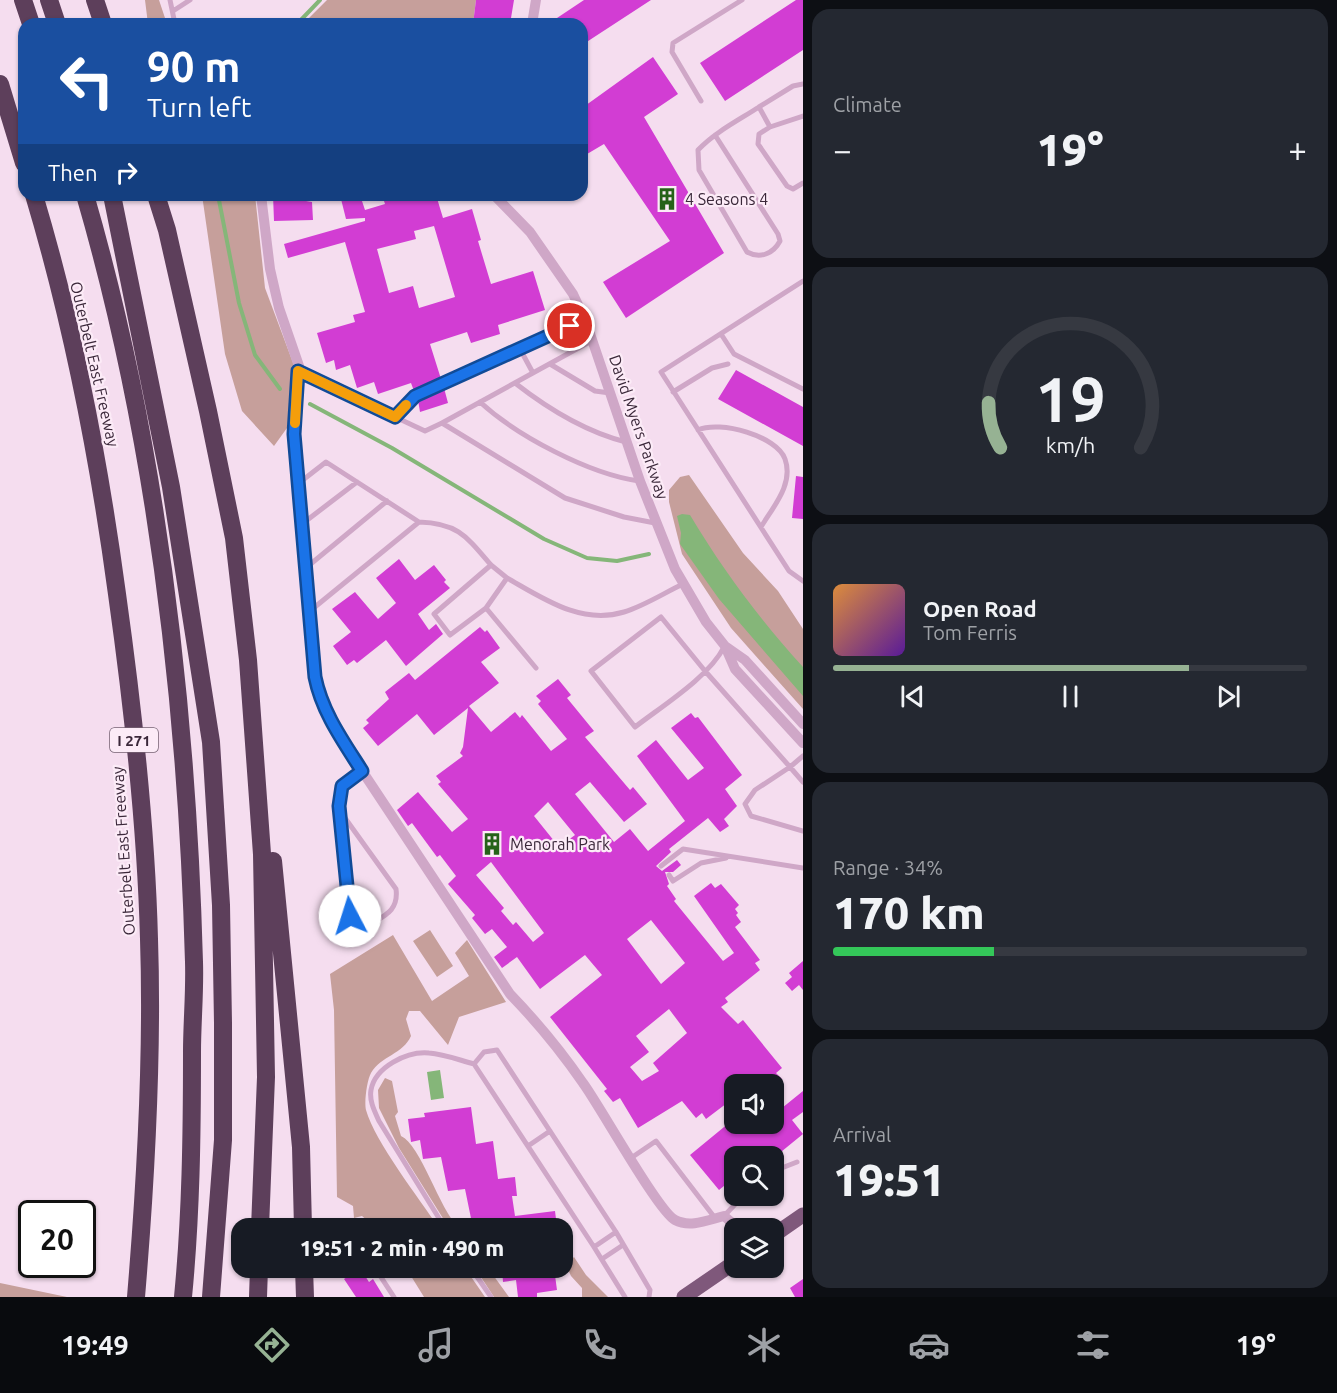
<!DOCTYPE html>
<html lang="en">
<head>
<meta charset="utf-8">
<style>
  :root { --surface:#171b24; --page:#242831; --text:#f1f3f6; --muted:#9ea1a6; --line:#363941; --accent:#96b293 }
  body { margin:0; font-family:Ubuntu,sans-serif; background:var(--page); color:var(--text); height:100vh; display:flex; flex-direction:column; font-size:22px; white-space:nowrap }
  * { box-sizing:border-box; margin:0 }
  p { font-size:20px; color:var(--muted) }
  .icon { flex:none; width:33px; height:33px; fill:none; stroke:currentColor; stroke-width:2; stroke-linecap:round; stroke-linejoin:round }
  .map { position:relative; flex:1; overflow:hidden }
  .sheet { display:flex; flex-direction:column; gap:9px; padding:9px; background:#0d0f14; width:534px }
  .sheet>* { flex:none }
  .banner { position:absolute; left:18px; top:18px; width:570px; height:183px; border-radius:18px; box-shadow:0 2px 4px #0004; background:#1a4fa0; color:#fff; overflow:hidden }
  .controls { position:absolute; left:724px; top:1074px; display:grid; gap:12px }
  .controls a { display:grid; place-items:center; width:60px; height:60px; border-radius:12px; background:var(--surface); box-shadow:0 2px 4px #0004; font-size:30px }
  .speed { position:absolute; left:18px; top:1200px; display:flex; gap:12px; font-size:30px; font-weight:700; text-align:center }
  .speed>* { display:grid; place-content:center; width:78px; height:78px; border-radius:50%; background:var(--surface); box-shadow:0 2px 4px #0004; line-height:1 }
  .speed .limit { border:3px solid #111; border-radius:9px; background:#fff; color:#111 }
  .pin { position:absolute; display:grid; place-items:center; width:51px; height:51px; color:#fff; margin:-26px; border:3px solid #fff; border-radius:50%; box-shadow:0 2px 6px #0007 }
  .me { position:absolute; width:66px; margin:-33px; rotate:355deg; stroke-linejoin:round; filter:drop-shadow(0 0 4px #0008) }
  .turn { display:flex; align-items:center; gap:21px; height:126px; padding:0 30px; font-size:27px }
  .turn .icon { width:78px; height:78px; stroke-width:2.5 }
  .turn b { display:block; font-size:42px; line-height:51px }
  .then { display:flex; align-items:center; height:57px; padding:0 30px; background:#0003; gap:12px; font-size:22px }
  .big { font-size:45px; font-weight:800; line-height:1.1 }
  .sheet .widget { flex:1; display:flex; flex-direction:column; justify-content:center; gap:9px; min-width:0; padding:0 21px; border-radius:18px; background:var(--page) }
  .sheet .dial { align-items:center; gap:0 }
  .dial svg { height:156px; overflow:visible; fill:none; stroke:var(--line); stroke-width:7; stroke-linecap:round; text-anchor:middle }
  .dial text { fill:var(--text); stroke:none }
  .song { display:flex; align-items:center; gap:18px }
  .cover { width:72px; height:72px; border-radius:9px; background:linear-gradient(135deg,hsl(30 70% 55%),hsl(270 70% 35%)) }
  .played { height:6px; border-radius:3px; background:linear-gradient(90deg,var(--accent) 75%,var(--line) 75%) }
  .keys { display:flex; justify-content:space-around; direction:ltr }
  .heat { display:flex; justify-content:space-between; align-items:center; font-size:33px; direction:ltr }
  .charge { height:9px; border-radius:4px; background:linear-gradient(90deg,#34c759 34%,var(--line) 0) }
  .trip { position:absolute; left:231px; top:1218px; width:342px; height:60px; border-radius:18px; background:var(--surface); box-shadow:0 2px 4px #0004; font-weight:800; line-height:60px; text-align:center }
  .tab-bar { display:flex; height:96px; justify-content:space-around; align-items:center; background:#090b0e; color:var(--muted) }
  .tab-bar .icon { width:42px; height:42px }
  .tab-bar .current { color:var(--accent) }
  .tab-bar b { font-size:27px; color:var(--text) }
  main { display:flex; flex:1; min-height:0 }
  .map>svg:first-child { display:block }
  .green { fill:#c69f9b }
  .water { fill:#85b679 }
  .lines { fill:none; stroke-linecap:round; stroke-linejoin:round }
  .stream { stroke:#85b679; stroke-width:4 }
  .building { fill:#d23dd3; fill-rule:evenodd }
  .service { stroke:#cfa7c7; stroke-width:5 }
  .minor { stroke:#cfa7c7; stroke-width:10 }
  .primary { stroke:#7f587b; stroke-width:15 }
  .motorway { stroke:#5d3f5b; stroke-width:18 }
  .route-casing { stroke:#114b97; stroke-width:15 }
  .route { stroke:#1a73e8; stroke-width:10 }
  .slow { stroke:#f59e0b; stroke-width:10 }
  .labels { text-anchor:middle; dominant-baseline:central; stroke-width:4.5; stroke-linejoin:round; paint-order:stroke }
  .shield { fill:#fcebf7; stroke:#756273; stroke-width:1.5 }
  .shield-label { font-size:15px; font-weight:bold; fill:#3b283a }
  .poi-label { font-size:16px; fill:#3b283a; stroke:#fcebf7; text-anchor:start }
  .street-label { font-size:16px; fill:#3b283a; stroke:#fcebf7 }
</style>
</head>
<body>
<main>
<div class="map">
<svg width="803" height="1297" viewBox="0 0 803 1297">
  <rect width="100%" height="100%" fill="#f5ddef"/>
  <path class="green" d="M145,0H159L167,24H148Z
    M327,0H476L473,24H303Z
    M202,195H255L265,288L298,376L287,428L274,446L242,411L225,354Z
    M689,475L743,553L778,591L803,629V709L731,628L682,554L669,502V490L680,477Z
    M430,930L453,966L437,977L413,941Z
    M393,935L432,1001L469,976L455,953L467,940L506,1002L459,1017L448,1045L420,1011H409L406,1019L411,1036C403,1054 381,1056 371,1073C367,1080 364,1102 366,1110C375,1142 419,1198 439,1228H376L362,1216L354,1218L353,1206L337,1197L334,1010L330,974Z
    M385,1078L392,1081L398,1112L395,1116L401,1136C421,1145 439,1209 459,1228H449L399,1148L379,1108L378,1090Z
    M574,1257L586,1275L608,1297H582V1288L571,1276L566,1265Z
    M406,1268H465L485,1297H424Z
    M475,1268H488L509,1297H494Z
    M0,1283L67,1297H0Z"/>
  <path class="water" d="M682,514L690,515C723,570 760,620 803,667V696L719,599L680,544L681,533L677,516Z
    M440,1070L444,1098L431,1100L427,1072Z"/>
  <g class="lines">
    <path class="stream" d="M297,24L320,0
      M218,195L239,303L255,355L280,389
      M310,404L392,448L544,539L587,558L617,561L649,554"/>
  </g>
  <path class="building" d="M476,0H514L510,24H473Z
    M584,0H651L582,45V24H548Z
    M796,0H803V50L725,101L700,63Z
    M653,57L678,94L644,117L724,253L626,318L603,282L670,241L604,144L582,157V108Z
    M273,195H305L306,201L312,202L313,220L274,221Z
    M340,195H360L365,210L385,204L382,195H436L443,218L472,209L481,240L478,241L491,284L533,271L545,310L498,325L500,334L471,343L467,332L430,344L441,379L414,391L411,383L378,394L374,382L357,388L350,365L336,370L334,360L326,363L317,333L355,322L353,315L365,312L345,242L288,258L284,244L365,221V218L346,219ZM434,226L455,297L419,308L413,286L389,293L377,249L416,239L414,231Z
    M736,370L803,407V446L718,399Z
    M444,388L448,403L420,412L418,400Z
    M796,476L803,477V519L792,518Z
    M399,559L415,580L434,565L446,580L444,582L450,588L418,614L429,630L436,624L443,634L406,666L386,640L357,663L354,660L347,665L333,646L351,632L332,609L355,592L378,619L396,603L376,578Z
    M480,627L485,632L487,630L500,648L481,662L499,683L469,706L491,732L515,712L520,718L522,715L551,751L567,739L538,704L541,701L536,696L558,679L571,695L567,698L594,731L585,737L630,790L633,787L647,804L624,822L590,782L575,794L614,842L630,829L648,851L685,821L637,756L656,740L688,780L704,768L671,728L691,713L695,718L698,717L742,775L725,789L737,806L724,819L729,826L720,832L708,818L669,849L671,852L656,866L662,871L677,860L681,865L673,872H665L669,884L667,886L676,899L674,901L723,961L734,953L694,896L711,883L715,888L721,884L739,905L735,909L738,913L736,915L741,922L735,927L760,960L755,963L760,970L725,998L728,1002L721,1007L738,1024L743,1020L782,1068L776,1073L782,1079L774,1084H735V1097L706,1119L702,1113L696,1118L682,1101L638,1128L620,1098L613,1102L604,1091L607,1089L550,1017L602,975L585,955L540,989L517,957L502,968L494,957L507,947L492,929L485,934L472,918L475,915L448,884L456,876L440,855L437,857L412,823L408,826L397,810L418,792L452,832L468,819L438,784L441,782L436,776L463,756L460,753L463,747L468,708L434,735L417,714L378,746L363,728L369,723L366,720L389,699L385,692L409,673L415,680ZM548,802L575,835L559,847L534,816ZM491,862L544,933L533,942L516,922L513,925L501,911L504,908L476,875ZM651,920L685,963L661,984L627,939ZM669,1009L687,1033L653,1063L659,1071L642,1081L630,1067L649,1052L636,1036Z
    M803,961V990L799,985L792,991L785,983L792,977L789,973Z
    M803,1091V1112L792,1120L803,1134L776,1156H735V1177L719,1190L690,1155L735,1118V1124H774V1098L782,1108Z
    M471,1107L476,1144L493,1141L498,1179L515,1177L517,1196H512L515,1216L555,1211L557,1227L473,1228L465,1189L448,1191L441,1157L423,1159L420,1140L411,1142L408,1119L425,1117L424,1113Z
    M352,1268H360L369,1282L373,1279L384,1297H356L344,1279L347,1277L344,1273Z
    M502,1268H554L557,1290L537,1293V1297H518L516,1280L503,1282Z
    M803,1279V1297H795L790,1288Z"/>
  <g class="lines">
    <path class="service" d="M170,0L175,24
      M173,11L190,0
      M701,101L672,52L673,43L742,0
      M759,107L793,86L803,84
      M770,127L759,134L758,144L787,186L793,189L803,183
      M715,135L778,234L780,241C773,254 760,259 747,252L699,170L698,150C715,132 739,120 759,107L770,127L803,116
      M803,281L661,372L789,571L803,581
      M721,334L734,354L803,389
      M520,349L533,373
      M550,364L595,391L610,393
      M299,372L425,431L442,423L565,498L624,517L655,523
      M515,383C547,408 586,432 626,442
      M673,392L712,368L728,364
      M480,402C517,436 589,474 639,481
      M395,417L415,396L570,326L586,322
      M442,423L593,340
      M698,430C720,420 777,436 785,459C794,484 773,507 761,527
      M299,483L326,462L419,522
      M302,524L357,482
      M491,565L507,578
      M307,567L387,501
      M486,608L536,668
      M310,611L419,522C458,523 467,537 491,565L434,614L450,635L486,608L507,578C544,599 581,625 624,612C644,606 664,593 683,584
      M724,647C709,677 662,706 635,727L591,671L661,617L705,671L790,767L803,756
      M803,782L790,767L755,790L745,804L751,816L803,831
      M340,811L396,889C399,912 383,916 366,927L355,922L350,916L339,806L342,785L362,771
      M661,866L683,849L803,868
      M669,875L673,881L701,863L726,858
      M528,1146L550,1131
      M631,1158L656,1141L715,1218
      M774,1171L797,1162
      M724,1216L743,1196
      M445,1228L379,1121C375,1112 369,1101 371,1090C375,1067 407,1051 429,1053C444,1054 459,1060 474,1064
      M594,1247L474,1064L484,1052L497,1050L616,1232
      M602,1259L623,1245
      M375,1268L394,1297
      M471,1268L491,1297
      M625,1297L594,1247L616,1232L650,1290L649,1297"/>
    <path class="minor" d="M532,24L536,0
      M261,195L270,269L279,308L299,366L294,434L315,677L319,697L341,739L510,994C537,1022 561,1051 583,1083C600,1106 658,1211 675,1220C690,1228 708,1220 724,1216L738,1228
      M494,195L530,232L573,294L586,322L640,481L675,569L706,622L725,646L735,669L803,743
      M725,646L745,660L803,724"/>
    <path class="primary" d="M774,1235L803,1215
      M684,1297L735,1262"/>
    <path class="motorway" d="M23,0L31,24
      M49,0L57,24
      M95,0L103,24
      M0,84L24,163
      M34,195C73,325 99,460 117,594C133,708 146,824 149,939C153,1058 146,1178 136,1297
      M85,195C156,439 187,708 194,962C195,992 192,1022 192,1052C192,1134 191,1215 183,1297
      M112,195L171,487L211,742L221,905L223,1023V1140L211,1297
      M156,195L167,230L208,411L234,538L248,660L262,854L266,1077L260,1228
      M273,861L301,1147L303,1228
      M304,1268L305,1297
      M258,1297L259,1268"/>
  </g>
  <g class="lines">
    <g class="route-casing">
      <path id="route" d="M350,916L339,806L342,786L362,771C343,741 322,712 315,677L294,434L298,371L395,417L415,396L570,326"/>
    </g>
    <use href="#route" class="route"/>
    <path class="slow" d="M295,423L298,371L395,417L406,405"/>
  </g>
  <defs>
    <g id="building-bare" transform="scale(1.8)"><path d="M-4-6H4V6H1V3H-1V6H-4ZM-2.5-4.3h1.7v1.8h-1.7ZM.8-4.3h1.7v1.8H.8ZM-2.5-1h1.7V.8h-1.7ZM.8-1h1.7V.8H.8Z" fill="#266219" stroke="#fcebf7" stroke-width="2.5" paint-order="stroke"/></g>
  </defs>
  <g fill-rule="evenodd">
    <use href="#building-bare" x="667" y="199"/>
    <use href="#building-bare" x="492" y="844"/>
  </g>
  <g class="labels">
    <rect class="shield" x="110" y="728" width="48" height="24" rx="4.5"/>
    <g class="shield-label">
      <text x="134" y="740">I 271</text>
    </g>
    <g class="poi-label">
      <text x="685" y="199">4 Seasons 4</text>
      <text x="510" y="844">Menorah Park</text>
    </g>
    <g class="street-label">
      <text transform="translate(95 364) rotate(77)">Outerbelt East Freeway</text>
      <text transform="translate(639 427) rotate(71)">David Myers Parkway</text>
      <text transform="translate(123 851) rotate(-94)">Outerbelt East Freeway</text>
    </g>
  </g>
</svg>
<div class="controls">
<a><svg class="icon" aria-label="sound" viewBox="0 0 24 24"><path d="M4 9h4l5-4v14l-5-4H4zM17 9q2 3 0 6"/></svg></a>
<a><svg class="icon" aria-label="search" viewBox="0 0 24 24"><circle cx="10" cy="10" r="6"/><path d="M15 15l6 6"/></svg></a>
<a><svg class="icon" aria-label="layers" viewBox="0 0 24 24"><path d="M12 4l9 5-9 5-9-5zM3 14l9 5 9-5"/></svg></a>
</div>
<div class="speed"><div class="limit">20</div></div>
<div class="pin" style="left:570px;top:326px;background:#d93025"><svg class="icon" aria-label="arrive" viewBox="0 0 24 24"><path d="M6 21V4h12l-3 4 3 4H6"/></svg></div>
<svg class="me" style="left:350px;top:916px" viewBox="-20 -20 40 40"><circle r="19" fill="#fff"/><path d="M0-13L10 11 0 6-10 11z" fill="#1a73e8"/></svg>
<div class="trip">19:51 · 2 min · 490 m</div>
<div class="banner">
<div class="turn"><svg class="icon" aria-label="left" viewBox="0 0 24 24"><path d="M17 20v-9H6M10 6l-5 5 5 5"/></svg><div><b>90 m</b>Turn left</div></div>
<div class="then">Then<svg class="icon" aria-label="right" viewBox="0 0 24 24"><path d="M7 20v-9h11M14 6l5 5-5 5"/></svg></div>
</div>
</div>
<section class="sheet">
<div class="widget"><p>Climate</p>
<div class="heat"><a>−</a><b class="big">19°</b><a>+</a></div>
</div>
<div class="widget dial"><svg viewBox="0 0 100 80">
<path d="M14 69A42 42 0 1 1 86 69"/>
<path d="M14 69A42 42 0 0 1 8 46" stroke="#96b293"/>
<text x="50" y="56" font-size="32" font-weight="700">19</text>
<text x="50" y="72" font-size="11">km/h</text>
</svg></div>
<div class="widget">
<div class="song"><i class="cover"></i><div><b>Open Road</b><p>Tom Ferris</p></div></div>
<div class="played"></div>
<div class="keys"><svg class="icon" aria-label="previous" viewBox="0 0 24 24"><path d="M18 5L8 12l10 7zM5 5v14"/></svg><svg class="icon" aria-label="pause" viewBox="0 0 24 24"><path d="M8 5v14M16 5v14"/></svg><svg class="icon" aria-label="next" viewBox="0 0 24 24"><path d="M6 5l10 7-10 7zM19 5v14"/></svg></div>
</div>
<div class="widget"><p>Range · 34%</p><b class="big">170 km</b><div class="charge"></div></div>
<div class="widget"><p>Arrival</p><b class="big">19:51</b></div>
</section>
</main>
<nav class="tab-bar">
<b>19:49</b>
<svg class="icon current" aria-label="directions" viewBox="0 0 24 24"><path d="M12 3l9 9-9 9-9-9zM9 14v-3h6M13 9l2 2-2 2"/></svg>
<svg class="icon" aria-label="music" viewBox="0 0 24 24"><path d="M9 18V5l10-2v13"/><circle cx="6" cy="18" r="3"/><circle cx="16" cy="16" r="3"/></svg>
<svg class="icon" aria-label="phone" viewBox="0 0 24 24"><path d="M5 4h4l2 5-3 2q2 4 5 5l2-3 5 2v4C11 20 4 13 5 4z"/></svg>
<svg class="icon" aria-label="climate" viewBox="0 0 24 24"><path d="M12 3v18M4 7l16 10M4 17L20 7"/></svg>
<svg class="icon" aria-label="car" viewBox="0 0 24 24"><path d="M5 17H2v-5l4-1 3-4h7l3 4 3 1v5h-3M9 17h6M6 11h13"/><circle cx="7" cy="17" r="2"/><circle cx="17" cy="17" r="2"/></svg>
<svg class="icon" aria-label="filters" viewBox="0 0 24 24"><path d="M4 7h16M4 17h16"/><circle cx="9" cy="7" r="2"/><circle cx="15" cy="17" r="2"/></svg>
<b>19°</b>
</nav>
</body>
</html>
